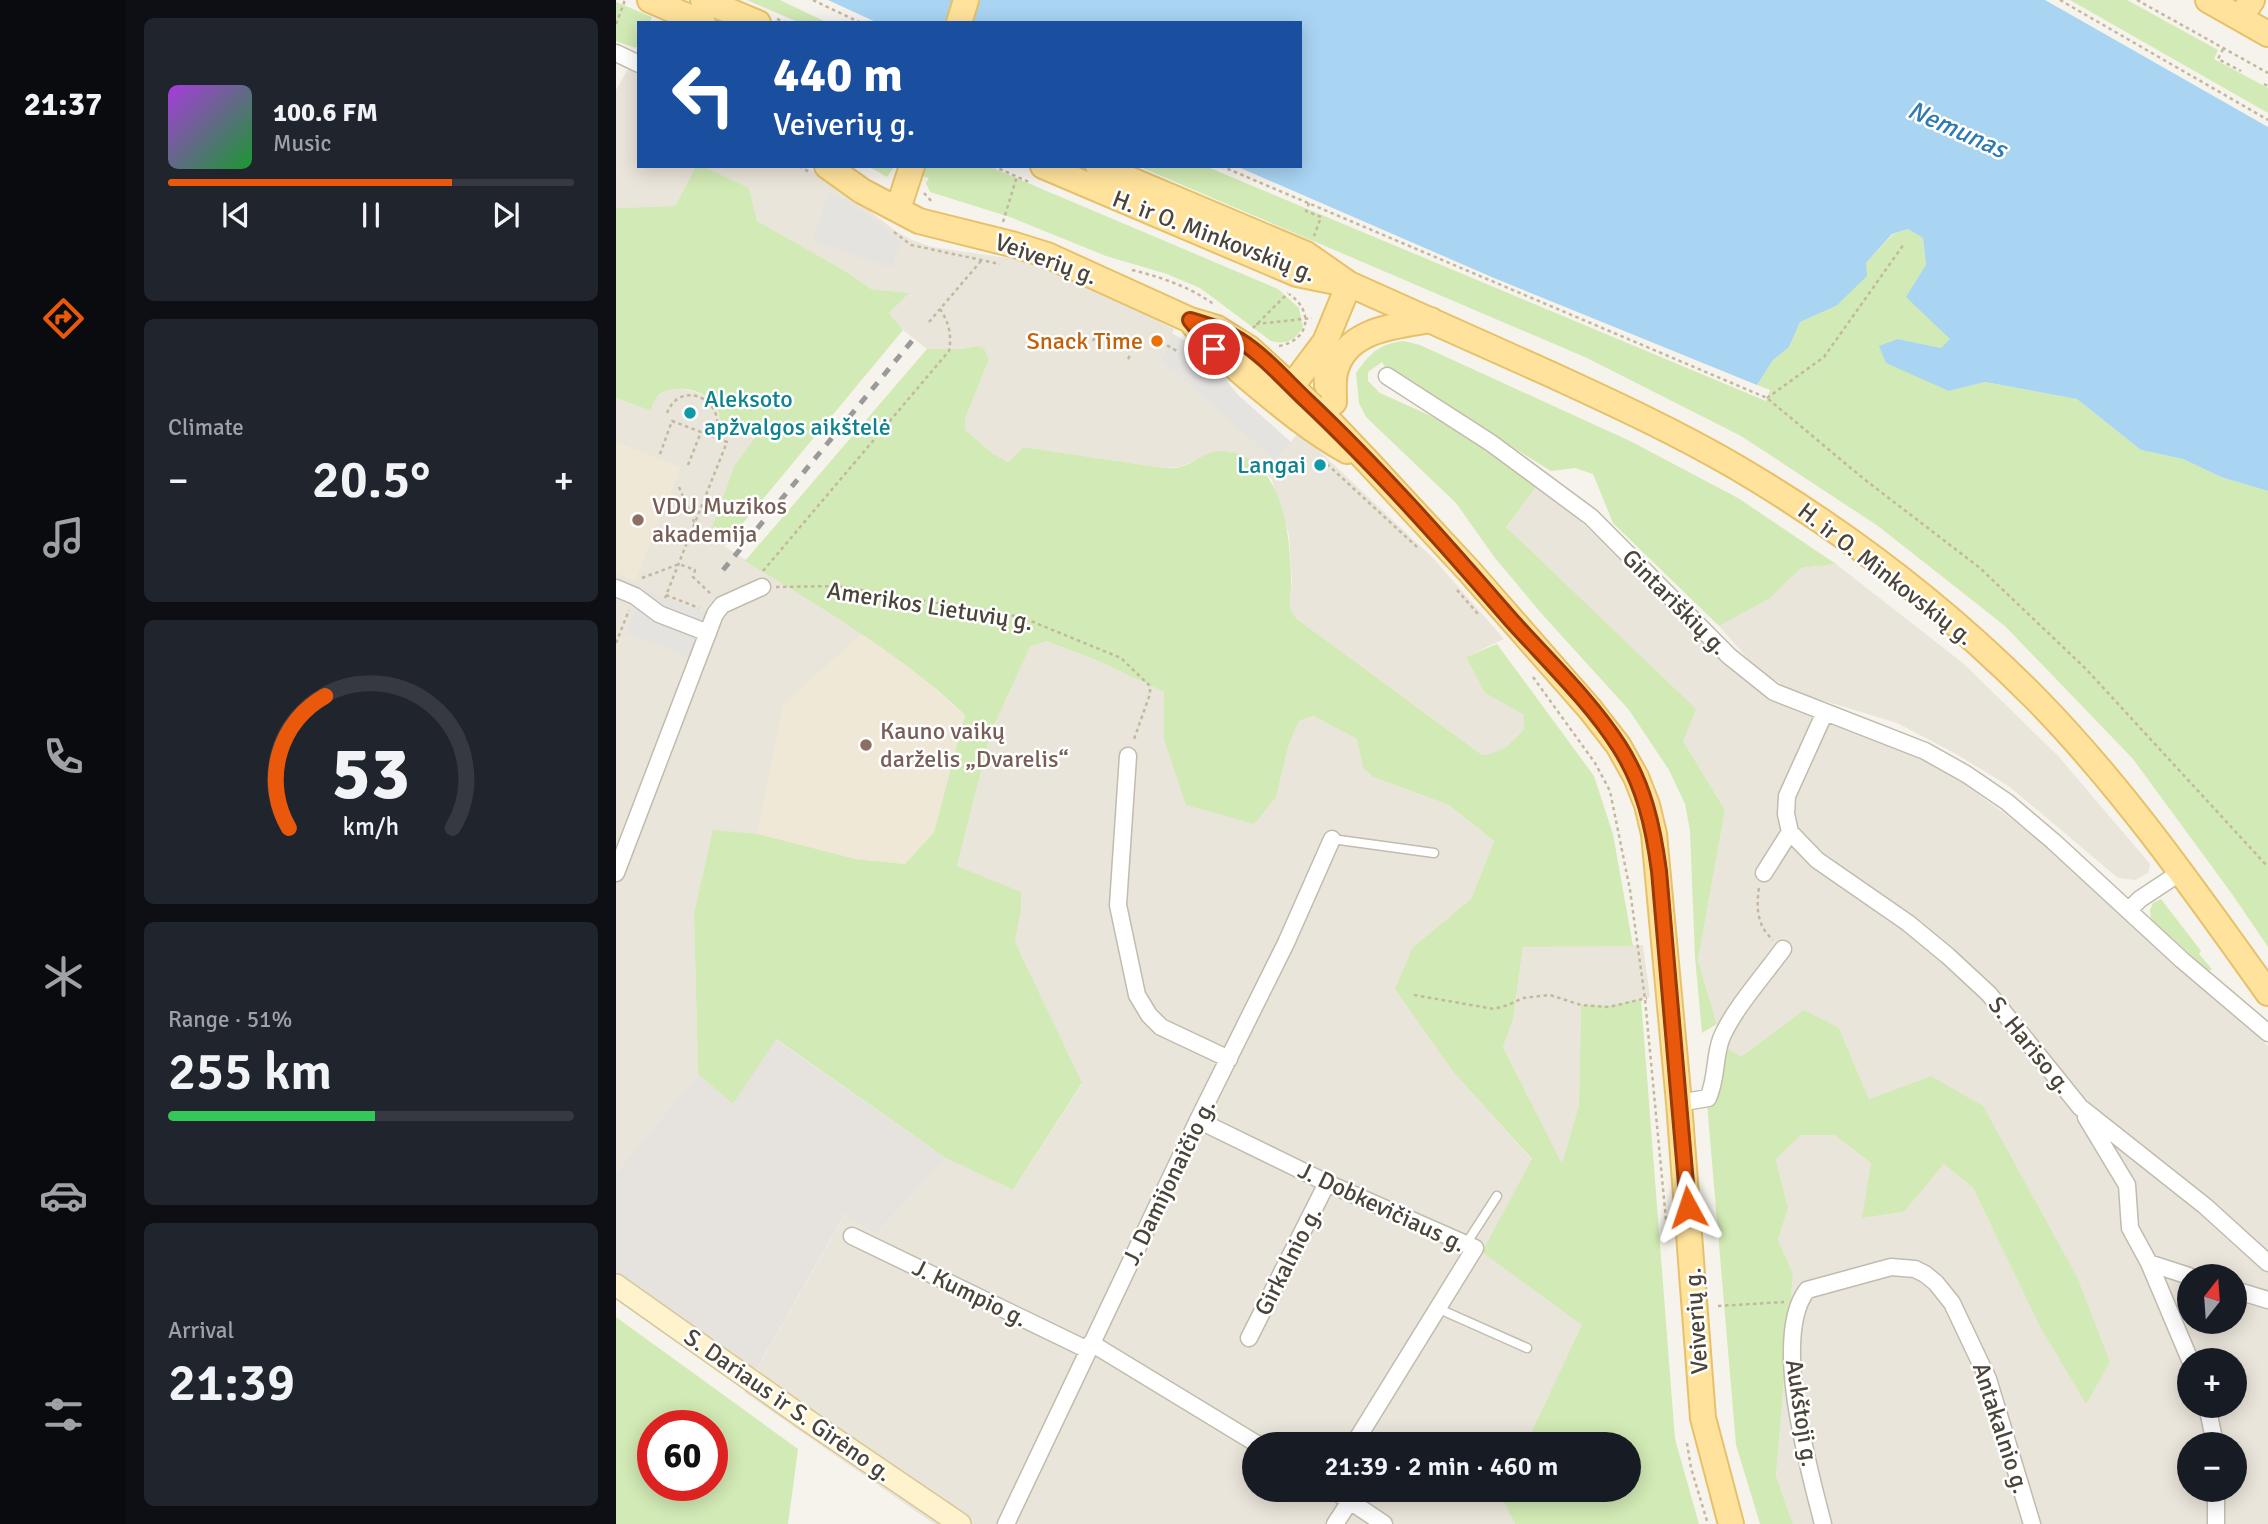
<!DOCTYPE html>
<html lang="en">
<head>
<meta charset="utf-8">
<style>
  :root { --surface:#171b24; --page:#20242c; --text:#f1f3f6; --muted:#9ea1a6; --line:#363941; --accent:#ea580c }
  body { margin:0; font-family:Signika,sans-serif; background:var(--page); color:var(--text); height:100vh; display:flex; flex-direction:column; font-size:26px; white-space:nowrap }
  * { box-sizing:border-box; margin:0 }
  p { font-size:23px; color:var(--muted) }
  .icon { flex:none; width:38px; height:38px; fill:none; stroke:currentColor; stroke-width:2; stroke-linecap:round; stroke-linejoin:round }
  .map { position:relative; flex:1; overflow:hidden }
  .side { display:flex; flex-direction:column; gap:18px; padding:18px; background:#0d0f14; width:490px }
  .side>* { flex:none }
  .guide { position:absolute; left:21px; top:21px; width:665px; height:147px; border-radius:0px; box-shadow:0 4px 18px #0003; background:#1a4fa0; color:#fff; overflow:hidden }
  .needle { width:46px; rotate:17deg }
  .controls { position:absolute; left:1561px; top:1264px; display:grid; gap:14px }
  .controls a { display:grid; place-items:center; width:70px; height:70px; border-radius:50%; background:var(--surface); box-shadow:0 4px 18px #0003; font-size:35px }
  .speed { position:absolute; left:21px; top:1410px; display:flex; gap:14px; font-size:35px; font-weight:700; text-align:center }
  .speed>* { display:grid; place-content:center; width:91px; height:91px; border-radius:50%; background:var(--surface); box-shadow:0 4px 18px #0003; line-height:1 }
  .speed .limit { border:10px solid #d22; background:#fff; color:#111 }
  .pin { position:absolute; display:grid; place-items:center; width:60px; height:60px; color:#fff; margin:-30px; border:4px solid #fff; border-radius:50%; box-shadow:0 2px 7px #0007 }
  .me { position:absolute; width:77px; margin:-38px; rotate:355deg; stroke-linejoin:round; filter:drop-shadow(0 0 5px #0008) }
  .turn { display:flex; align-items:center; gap:24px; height:147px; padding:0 21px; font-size:32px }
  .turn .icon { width:91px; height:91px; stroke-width:2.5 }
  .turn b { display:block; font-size:49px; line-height:60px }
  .big { font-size:52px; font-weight:600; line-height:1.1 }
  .side .widget { flex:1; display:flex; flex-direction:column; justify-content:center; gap:10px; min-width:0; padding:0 24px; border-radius:10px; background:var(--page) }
  .side .dial { align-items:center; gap:0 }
  .dial svg { height:182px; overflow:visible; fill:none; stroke:var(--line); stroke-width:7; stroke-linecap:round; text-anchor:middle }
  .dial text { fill:var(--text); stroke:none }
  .song { display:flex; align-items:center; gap:21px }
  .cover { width:84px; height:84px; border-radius:10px; background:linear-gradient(135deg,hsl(280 70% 55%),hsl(130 70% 35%)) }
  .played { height:7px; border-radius:4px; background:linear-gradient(90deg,var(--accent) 70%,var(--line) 70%) }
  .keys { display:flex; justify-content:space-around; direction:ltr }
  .heat { display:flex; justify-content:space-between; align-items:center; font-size:38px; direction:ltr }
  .charge { height:10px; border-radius:5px; background:linear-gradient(90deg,#34c759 51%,var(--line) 0) }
  .trip { position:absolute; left:626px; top:1432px; width:399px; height:70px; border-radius:35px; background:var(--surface); box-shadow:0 4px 18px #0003; font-weight:600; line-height:70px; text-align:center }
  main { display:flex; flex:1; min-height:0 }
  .menu { display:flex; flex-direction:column; width:126px; justify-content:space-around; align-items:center; background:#090b0e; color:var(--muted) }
  .menu .icon { width:49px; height:49px }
  .menu .selected { color:var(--accent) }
  .menu b { font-size:32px; color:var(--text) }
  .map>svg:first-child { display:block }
  .residential { fill:#eae5da; fill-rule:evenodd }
  .industrial { fill:#e6e2dd }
  .education { fill:#efe8d6 }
  .green { fill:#d2eab5; fill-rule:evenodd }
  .parking { fill:#e5e3e0 }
  .water { fill:#a9d4f2 }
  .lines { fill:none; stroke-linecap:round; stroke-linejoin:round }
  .lane-casing { stroke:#c2bbae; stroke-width:11 }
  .street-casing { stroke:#c2bbae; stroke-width:19 }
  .secondary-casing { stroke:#d6c79b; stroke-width:24 }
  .primary-casing { stroke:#e6c16a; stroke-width:28 }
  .path { stroke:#c4b79f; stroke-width:2.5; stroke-dasharray:3.5 3.5; stroke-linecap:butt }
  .lane { stroke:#fff; stroke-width:8 }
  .street { stroke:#fff; stroke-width:16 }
  .secondary { stroke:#fff3cd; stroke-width:21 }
  .primary { stroke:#ffe39c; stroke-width:24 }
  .rail { stroke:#9a9a9a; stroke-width:5; stroke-dasharray:9 9; stroke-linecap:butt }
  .route-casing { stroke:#983908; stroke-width:18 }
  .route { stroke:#ea580c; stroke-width:12 }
  .food-dot { fill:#e8710a; stroke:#fff; stroke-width:2.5 }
  .culture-dot { fill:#0f9aa8; stroke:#fff; stroke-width:2.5 }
  .education-dot { fill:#8d6e63; stroke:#fff; stroke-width:2.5 }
  .labels { text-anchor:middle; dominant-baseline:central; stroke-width:5; stroke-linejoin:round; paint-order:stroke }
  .street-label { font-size:24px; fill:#4b4439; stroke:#fff }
  .food-label { font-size:24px; fill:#c56008; stroke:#fff; text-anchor:end }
  .culture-label { font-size:24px; fill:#0d838f; stroke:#fff; text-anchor:start }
  .education-label { font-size:24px; fill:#785e54; stroke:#fff; text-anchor:start }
  .water-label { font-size:26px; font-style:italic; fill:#2e7ab2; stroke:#fff }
</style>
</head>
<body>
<main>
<nav class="menu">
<b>21:37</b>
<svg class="icon selected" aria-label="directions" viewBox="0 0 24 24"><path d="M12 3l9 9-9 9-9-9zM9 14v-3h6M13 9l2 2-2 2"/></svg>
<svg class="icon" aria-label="music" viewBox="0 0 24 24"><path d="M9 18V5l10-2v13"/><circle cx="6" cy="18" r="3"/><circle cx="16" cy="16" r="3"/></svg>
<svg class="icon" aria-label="phone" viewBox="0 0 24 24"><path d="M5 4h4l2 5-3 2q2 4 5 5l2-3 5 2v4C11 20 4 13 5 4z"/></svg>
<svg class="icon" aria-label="climate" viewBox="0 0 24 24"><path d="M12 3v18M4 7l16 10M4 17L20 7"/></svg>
<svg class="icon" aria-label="car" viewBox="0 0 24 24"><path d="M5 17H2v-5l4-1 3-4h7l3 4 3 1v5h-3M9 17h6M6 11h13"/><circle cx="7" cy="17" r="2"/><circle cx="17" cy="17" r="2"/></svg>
<svg class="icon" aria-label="filters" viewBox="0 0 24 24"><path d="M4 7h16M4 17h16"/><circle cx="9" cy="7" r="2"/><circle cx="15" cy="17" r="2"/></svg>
</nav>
<section class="side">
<div class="widget">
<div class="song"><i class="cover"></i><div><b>100.6 FM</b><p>Music</p></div></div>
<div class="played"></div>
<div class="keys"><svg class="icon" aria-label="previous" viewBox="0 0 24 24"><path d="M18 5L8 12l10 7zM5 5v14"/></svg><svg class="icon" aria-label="pause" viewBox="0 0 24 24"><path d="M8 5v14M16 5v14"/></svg><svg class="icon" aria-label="next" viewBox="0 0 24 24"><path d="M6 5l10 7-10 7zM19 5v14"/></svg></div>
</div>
<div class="widget"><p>Climate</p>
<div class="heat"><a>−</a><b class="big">20.5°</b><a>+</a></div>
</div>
<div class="widget dial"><svg viewBox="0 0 100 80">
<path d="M14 69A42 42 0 1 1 86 69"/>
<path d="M14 69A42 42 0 0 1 30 11" stroke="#ea580c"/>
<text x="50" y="56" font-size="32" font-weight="700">53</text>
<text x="50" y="72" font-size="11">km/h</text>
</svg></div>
<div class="widget"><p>Range · 51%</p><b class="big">255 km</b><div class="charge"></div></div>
<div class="widget"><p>Arrival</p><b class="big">21:39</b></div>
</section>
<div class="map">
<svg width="1652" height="1524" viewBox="0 0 1652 1524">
  <rect width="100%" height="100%" fill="#f6f3ec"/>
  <path class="residential" d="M12,69L23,75V166H80L59,206L0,208V90Z
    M87,166H188L216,182L281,232L296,240L316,247L426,263L558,329L545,358L660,460L683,432L817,558L888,639L850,657L869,693L908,715V728L895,743L880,754L866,755L681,619L674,610L672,600L676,583L673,535L656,480L646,468L600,451L564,467L548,468L407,447L392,462L376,453L349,431V419L373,359L362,346L344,349H311L287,330L273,313L292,293L255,289L231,272L141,221L133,188Z
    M63,388L80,392L94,398L100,406L105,422L139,439L118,466L95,530L108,546L246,633L306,678L239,859L78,914L82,1074L0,1172V398L35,411L39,399L52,389Z
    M922,484L984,539L1115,668L1153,697L1277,741L1324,766L1420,837L1652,1046V1524H1177L1160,1476L1177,1273L1162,1240L1172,1208L1160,1158L1185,1135H1218L1255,1163L1247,1218L1288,1212L1328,1164L1357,1188L1423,1325L1470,1403L1494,1362L1315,1076L1253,1099L1223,1028L1125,1058L1108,1046L1082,960L1109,810L1067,741L890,526ZM1573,1276H1619V1321H1573ZM1573,1360H1619V1405H1573ZM1573,1444H1619V1489H1573Z
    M1220,564L1348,664L1443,757L1534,864L1532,873L1519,880L1502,878L1394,787L1340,754L1281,723L1176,691L1140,668L1103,626L1153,599L1185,568Z
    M430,641L480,660L548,692V739L660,797L673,744L683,721L697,716L741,739L747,768L757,777L833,805L878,841L855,899L797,947L839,1074L916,1160L867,1252L967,1325L910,1444H639V1489H888L885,1496L899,1524H318L128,1392L230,1213L260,1234L330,1158L397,1190L466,1084L399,942L405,910L341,866L375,732L414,647Z
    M1027,945L1034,997L993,1007L965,1006L963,1105L946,1165L887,1047L897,1019L907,947Z"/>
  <path class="industrial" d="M159,1039L330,1158L260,1234L229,1214L135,1379L0,1285V1172L82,1074L117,1104Z"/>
  <path class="education" d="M0,442L65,467L19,581L0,573Z
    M246,633L306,678L349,715L318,832L289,864L239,859L141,834L167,705Z"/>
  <path class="green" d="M131,0H164L212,23H184Z
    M1454,0H1511L1602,50L1598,59L1652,88V113Z
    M0,2L36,17L34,23H23V45L19,48L0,41Z
    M80,166H87L133,188L141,221L231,272L255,289L293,293L273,313L287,330L108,546L95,530L118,466L139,438L105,422C103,415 101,407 96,401C83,387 50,382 39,400C37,403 36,407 35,411L0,398V208L59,206Z
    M252,166H372L662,289L683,308L687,327C678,341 671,345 655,341L584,288L551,274L490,256L394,217L314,192L310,183L313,178L278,167L271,177Z
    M522,166H578L581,168L589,166L1150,401L1154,390L1141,385L1157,360L1173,347L1184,322L1220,306L1250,263L1277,234L1292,229L1307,238L1310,265L1335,339L1325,348L1282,339L1333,391L1369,382L1461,399L1525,450L1567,459L1605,477L1652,491V947L1616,894L1517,759L1389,626L1262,526L1125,436L971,358Z
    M788,341L804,345L1014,441L1122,498L1220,564L1185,568L1153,599L1103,626L997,523L977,474L959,468L935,471L770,369L766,362L752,372V381L764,393L822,419L922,484L890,527L1080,709L1067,741L1109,810L1082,960L1101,1024L1086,1033L1079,957L1074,831L1069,804L1053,770L1013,710L925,613L879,558L840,503L750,417L743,403L740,373C755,352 763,344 788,341Z
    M362,346L368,349L373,359L349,419V430L376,453L392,462L407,447L548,468C553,468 559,469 564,467C577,464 590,451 604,451C666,453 674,531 675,579C676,597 668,603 681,619L866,755C887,753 895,744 908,728V715L869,693L850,657L881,644L978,776L997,834L1017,946L907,947L897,1019L887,1047L946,1164L963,1105L965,1005L993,1006L1025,999L1059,1439L1083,1524H899L885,1496L888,1489H1013V1444H910L966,1325L866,1252L916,1159L839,1074L779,989L797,947L855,899L878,841L833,805L757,777L747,768L741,739L697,716L683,721L673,744L660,797L638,824L570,805L548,739V692L480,660L430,641L414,647L375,732L341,866L405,892V910L399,942L466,1083L397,1190L330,1158L160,1039L117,1104L82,1074L78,914L97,830L141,834L239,859L289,864L318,832L349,715C283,653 206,608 129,561L311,349H344Z
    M1545,899L1585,951L1583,954L1596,969L1593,971L1535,919L1534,910L1537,903Z
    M1188,1010L1223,1028L1253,1099L1315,1076L1367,1106L1461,1277L1494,1362L1470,1404L1423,1325L1357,1188L1328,1164L1288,1212L1246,1218L1255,1163L1218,1135H1185L1160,1159L1172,1208L1162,1240L1177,1273L1160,1476L1177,1524H1144L1120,1445L1091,1103L1108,1046L1125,1057Z
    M0,1317L182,1449L172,1524H0ZM37,1426H96V1486H37Z"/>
  <path class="parking" d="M213,192L231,200L285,240L276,268L196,241Z
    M556,333L577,346L602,369L621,394L675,442L659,461L545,359Z
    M28,589L90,614L73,657L10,633Z"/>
  <path class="water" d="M212,0H1429L1652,127V491L1605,477L1567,459L1525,450L1461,399L1369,382L1333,391L1270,363L1263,346L1282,339L1325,348L1334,339L1290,297L1310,265L1307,238L1292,229L1276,234L1250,263L1251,276L1220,306L1184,322L1173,347L1157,360L1141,385L878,278L620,166H684V23H262Z"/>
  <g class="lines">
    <g class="lane-casing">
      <path id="lane" d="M716,839L818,853
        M850,1244L881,1196
        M821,1308L911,1348"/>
    </g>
    <g class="street-casing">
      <path id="street" d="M0,53L23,64
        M771,376L875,443L975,517L1113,656L1158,692L1309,751L1350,774L1391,802L1437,841L1566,960L1652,1033
        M0,588L19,596L43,614L92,633
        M512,756L502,905L521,995L533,1015L545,1027L613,1059
        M1174,832L1201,860L1292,923L1332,956L1373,994L1464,1107L1589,1206L1652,1263
        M0,873L99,614L106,605L146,587
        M1148,873L1174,832L1170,814L1171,796L1209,712
        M1513,910L1524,899L1565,872
        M1063,1103L1092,1098C1101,1079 1098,1058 1105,1039C1116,1011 1149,974 1167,949
        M1470,1117L1511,1185L1514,1228L1533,1263L1574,1360
        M582,1120L711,1183L859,1248L738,1444
        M236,1236L472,1350
        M1533,1263L1573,1276
        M1619,1290L1652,1300
        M633,1338L711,1183
        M475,1343L641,1444
        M1591,1405L1599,1444
        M716,1489L768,1524
        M390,1524L582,1120L670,943L716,839
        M719,1524L734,1501
        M1207,1524C1193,1469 1155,1337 1191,1290L1275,1267L1299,1269L1309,1274L1320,1283L1336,1303L1372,1379L1416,1524
        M1600,1524V1489"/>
    </g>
    <g class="secondary-casing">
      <path id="secondary" d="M0,1285L191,1420L344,1524"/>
    </g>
    <g class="primary-casing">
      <path id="primary" d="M34,0L87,23
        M87,0L142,23
        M1592,0L1652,34
        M1624,18L1636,0
        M343,23L350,0
        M211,166L246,191L303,221L399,245L431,255L574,320L601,328L633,348L713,421L753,463L853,571L974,709L1002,745L1020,777L1031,805L1038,834L1063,1103L1087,1418L1115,1524
        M427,166L681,274L725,283
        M482,166L690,254L733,284C800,314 867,344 934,374C997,403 1060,432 1120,467C1229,531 1331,609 1420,699C1508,789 1579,891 1652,993
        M282,209L296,166
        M574,320C593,345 615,364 639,384C669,409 697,432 731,451
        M709,342L711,385
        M676,386L709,342L733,284
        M718,402C718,392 717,382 719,373C728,329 780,326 815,320"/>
    </g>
    <path class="path" d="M197,0L245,23
      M1444,0L1652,120
      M1521,0L1652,73
      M161,19L171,23
      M0,24L9,0
      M1607,49L1602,59L1625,71
      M1648,84L1652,86
      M183,166L193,172
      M377,166L413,182
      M605,166L1151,398L1248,479L1364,568L1470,669L1652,867
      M308,193L317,203
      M693,203L690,211L705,217L698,236
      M387,222L401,176
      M278,232L295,245L384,264
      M516,270C545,277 574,287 599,305
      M313,322L324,309
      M640,324L696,318
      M637,328L672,293
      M477,341L479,337
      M545,342L561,351
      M663,346C694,340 698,311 673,294
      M512,359L515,354
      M1151,398L1208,357L1288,244
      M51,413C65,377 113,401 99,437
      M44,454L56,421L111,442L49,598
      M711,464L801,547
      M72,465L85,432
      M63,487L79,524
      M147,571L333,351C336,336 333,322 324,309L365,261
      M26,578L63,564L79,570L77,577L96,595
      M160,587L221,586L405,617L505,658L534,686V694L517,742
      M841,590L862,614
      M50,595L83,608
      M0,643L13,610
      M917,677L979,763L994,791L1014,890L1029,999L1052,1241
      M1143,888C1140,908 1141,926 1157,940
      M798,995L878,1009L892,1005L907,998L934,995L965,1005L993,1007L1031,998
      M1102,1306L1168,1302
      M1071,1443L1075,1468L1091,1521"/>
    <use href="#lane" class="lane"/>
    <use href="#street" class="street"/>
    <use href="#secondary" class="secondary"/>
    <use href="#primary" class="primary"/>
    <path class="rail" d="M107,570L300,336"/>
  </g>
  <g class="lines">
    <g class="route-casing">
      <path id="route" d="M598,349L574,320C591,325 607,330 623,340C647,355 669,380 690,400C763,469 830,545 896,621C932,661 974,701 1003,746C1028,785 1037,826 1043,871L1072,1207"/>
    </g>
    <use href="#route" class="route"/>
  </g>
  <circle class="food-dot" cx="541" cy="341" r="7"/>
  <g class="culture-dot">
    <circle cx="74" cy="413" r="7"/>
    <circle cx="704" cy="465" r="7"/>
  </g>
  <g class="education-dot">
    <circle cx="22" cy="520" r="7"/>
    <circle cx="250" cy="745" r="7"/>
  </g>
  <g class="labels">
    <g class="street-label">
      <text transform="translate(598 236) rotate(21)">H. ir O. Minkovskių g.</text>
      <text transform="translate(430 259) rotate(20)">Veiverių g.</text>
      <text transform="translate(1270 574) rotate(38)">H. ir O. Minkovskių g.</text>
      <text transform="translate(1059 602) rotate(45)">Gintariškių g.</text>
      <text transform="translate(314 606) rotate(9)">Amerikos Lietuvių g.</text>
      <text transform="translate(1414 1045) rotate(51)">S. Hariso g.</text>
      <text transform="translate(553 1182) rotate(-64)">J. Damijonaičio g.</text>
      <text transform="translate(766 1207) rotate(25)">J. Dobkevičiaus g.</text>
      <text transform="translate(672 1261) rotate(-63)">Girkalnio g.</text>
      <text transform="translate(354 1293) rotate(26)">J. Kumpio g.</text>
      <text transform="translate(1080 1321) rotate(-94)">Veiverių g.</text>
      <text transform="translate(172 1405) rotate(35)">S. Dariaus ir S. Girėno g.</text>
      <text transform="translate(1186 1413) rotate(81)">Aukštoji g.</text>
      <text transform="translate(1385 1428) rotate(72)">Antakalnio g.</text>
    </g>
    <g class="food-label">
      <text x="527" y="341">Snack Time</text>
    </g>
    <g class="culture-label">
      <text x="88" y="399">Aleksoto<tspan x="88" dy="28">apžvalgos aikštelė</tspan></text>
      <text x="690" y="465" text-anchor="end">Langai</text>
    </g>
    <g class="education-label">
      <text x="36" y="506">VDU Muzikos<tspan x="36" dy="28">akademija</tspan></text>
      <text x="264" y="731">Kauno vaikų<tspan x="264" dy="28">darželis „Dvarelis“</tspan></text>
    </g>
    <g class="water-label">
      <text transform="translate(1341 130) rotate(24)">Nemunas</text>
    </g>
  </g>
</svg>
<div class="controls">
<a><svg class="needle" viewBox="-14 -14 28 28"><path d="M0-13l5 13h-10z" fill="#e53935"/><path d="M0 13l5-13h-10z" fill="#9ea1a6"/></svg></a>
<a>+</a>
<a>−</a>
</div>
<div class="speed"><div class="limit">60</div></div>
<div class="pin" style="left:598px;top:349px;background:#d93025"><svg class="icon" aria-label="arrive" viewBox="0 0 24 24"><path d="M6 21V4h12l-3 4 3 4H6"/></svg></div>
<svg class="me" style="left:1072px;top:1207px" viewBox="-20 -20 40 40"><path d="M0-17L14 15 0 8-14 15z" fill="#ea580c" stroke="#fff" stroke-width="4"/></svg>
<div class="trip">21:39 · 2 min · 460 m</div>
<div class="guide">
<div class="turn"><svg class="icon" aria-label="left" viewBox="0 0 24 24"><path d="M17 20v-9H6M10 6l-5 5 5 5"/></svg><div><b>440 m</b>Veiverių g.</div></div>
</div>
</div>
</main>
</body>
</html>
